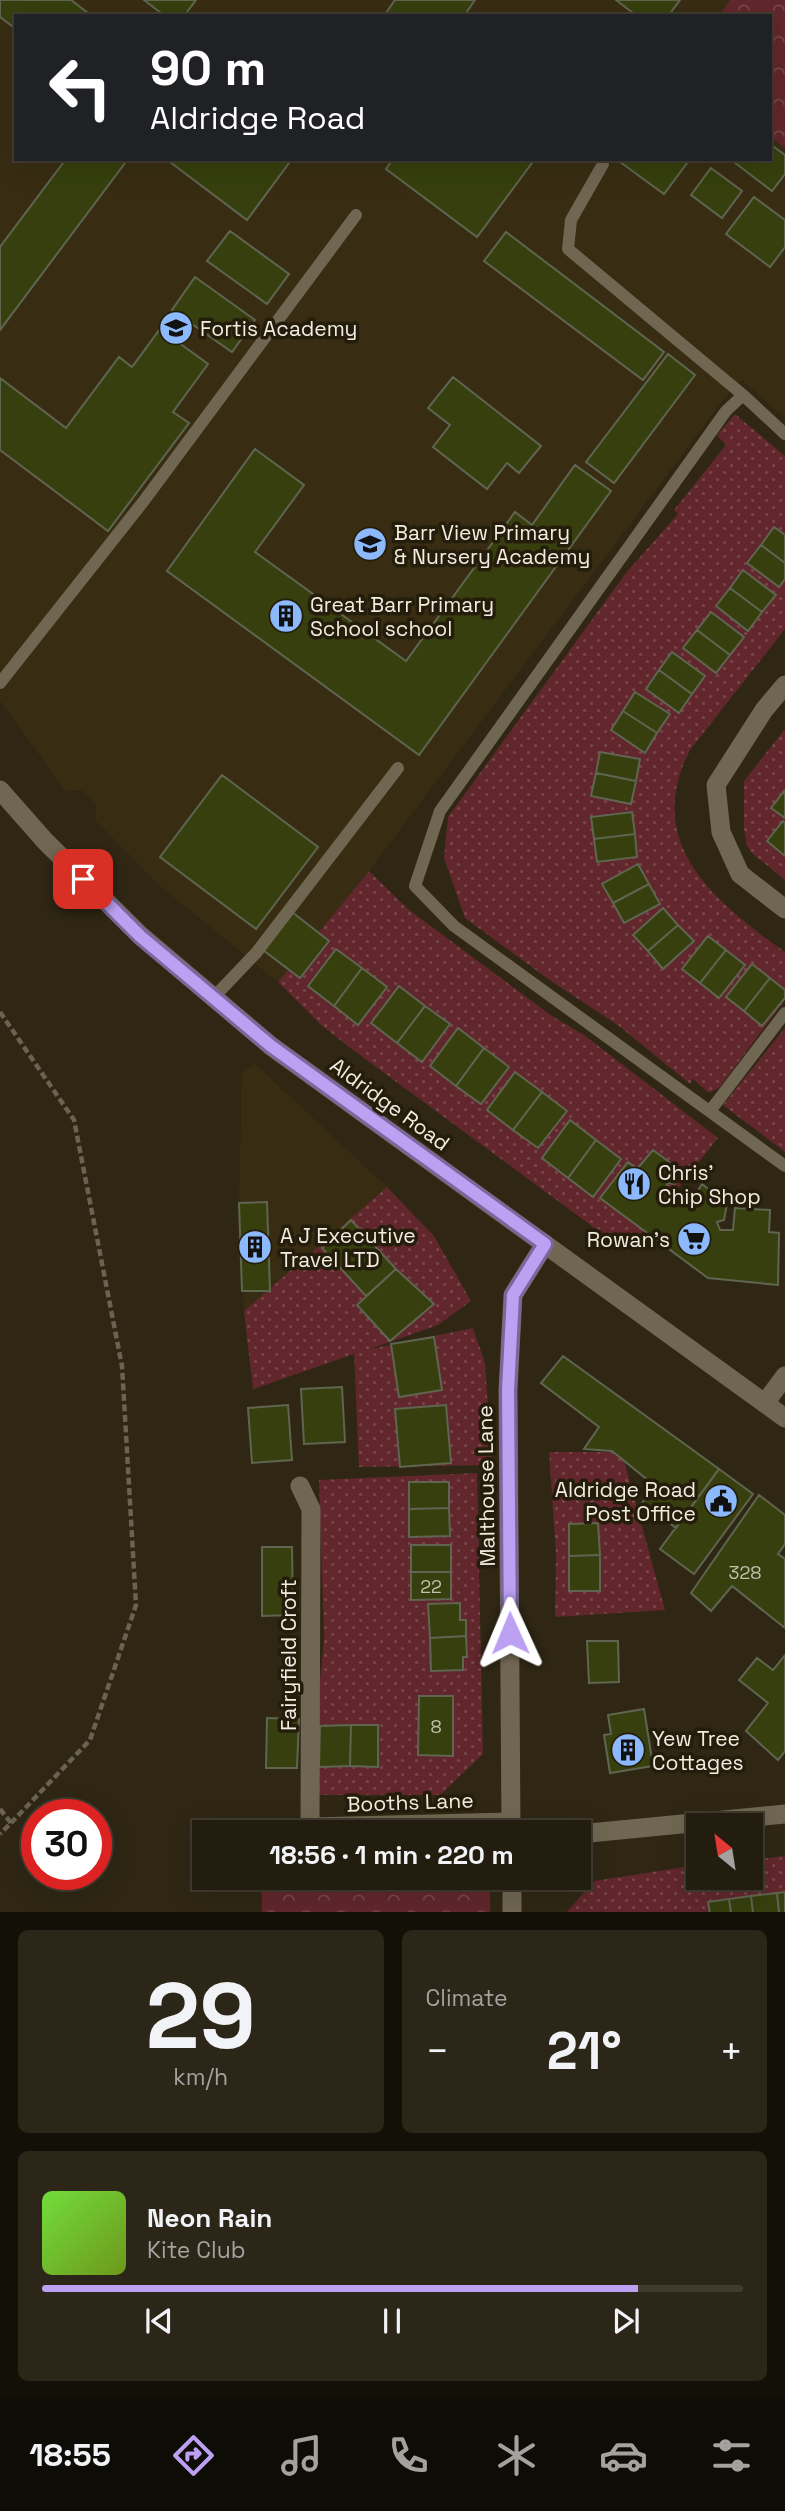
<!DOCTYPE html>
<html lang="en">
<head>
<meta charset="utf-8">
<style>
  :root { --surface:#231d0f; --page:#2b2618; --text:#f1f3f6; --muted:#a3a29e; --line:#403b2f; --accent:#bca0f2 }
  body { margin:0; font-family:"Space Grotesk",sans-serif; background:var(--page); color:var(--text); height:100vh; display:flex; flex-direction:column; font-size:26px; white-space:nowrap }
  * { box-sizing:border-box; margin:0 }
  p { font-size:23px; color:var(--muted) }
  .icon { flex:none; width:38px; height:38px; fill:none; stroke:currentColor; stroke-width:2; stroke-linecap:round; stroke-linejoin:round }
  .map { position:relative; height:1912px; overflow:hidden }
  .details { display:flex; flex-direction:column; gap:18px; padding:18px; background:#131008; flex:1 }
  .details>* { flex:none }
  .guide { position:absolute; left:14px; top:14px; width:758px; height:147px; border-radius:0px; box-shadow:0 7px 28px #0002,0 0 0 2px var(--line); background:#202124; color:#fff; overflow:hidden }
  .needle { width:46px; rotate:330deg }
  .controls { position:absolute; left:686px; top:1813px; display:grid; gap:14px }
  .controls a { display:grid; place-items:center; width:77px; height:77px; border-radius:0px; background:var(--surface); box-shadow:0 7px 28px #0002,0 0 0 2px var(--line); font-size:35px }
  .speed { position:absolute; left:21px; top:1799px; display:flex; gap:14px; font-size:35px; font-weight:700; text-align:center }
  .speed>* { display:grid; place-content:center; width:91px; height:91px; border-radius:50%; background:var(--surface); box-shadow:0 7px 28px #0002,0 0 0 2px var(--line); line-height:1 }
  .speed .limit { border:10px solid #d22; background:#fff; color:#111 }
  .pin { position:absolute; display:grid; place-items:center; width:60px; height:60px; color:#fff; margin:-30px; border-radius:14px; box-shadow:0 4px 10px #0006 }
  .me { position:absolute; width:77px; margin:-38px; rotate:359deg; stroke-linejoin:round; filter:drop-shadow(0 0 5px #0008) }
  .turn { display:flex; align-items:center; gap:24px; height:147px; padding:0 21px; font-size:32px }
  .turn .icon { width:91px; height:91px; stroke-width:2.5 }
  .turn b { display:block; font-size:49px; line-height:60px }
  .big { font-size:52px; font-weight:800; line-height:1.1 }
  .details .widget { flex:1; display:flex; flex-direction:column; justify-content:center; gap:10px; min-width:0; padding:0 24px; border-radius:10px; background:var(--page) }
  .details .dial { align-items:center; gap:0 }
  .dial b { font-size:91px; line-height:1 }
  .song { display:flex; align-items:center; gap:21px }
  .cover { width:84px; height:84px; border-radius:10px; background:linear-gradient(135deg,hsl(100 70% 55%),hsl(80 70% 35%)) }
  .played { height:7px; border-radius:4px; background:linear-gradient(90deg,var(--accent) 85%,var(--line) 85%) }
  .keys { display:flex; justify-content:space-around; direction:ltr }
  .heat { display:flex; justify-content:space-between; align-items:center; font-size:38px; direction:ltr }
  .details .tiles { flex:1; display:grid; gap:18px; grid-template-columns:1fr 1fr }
  .widget:last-child { grid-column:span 2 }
  .trip { position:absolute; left:192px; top:1820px; width:399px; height:70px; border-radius:0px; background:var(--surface); box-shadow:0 7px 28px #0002,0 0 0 2px var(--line); font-weight:800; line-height:70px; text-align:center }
  .tabs { display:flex; height:112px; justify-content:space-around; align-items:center; background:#0e0c06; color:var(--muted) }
  .tabs .icon { width:49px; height:49px }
  .tabs .selected { color:var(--accent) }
  .tabs b { font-size:32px; color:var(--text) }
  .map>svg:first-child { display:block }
  .built { fill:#382d13; fill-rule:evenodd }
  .park { fill:url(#park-crowns) }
  .garden { fill:url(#garden-dots) }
  .building { fill:#363f0d; stroke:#5f6550; stroke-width:2 }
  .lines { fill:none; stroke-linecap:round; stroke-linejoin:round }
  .path { stroke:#6a6252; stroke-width:4.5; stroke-dasharray:7 3.5; stroke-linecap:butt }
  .service { stroke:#706752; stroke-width:12 }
  .minor { stroke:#706752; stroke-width:19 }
  .tertiary { stroke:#706752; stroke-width:19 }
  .route-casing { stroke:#7a689d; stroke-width:18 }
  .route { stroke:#bca0f2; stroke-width:12 }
  .labels { text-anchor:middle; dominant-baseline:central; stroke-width:7; stroke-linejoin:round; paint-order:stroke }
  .number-label { font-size:18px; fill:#c3c1ac }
  .poi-label { font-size:21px; fill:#f2ece1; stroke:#251d0b; text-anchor:start }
  .street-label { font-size:21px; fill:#f2ece1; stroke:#251d0b }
</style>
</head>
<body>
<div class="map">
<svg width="785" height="1913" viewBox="0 0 785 1913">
  <defs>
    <pattern id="park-crowns" width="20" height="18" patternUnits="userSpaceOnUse" patternTransform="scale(1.75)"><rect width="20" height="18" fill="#61272c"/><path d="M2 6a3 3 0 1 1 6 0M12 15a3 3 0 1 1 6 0" fill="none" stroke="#78464a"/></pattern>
    <pattern id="garden-dots" width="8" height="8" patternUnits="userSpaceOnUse" patternTransform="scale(1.75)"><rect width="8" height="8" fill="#61272c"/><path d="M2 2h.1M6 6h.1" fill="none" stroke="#78464a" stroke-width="1.8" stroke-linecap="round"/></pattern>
  </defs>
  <rect width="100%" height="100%" fill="#2f2714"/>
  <path class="built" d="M0,0H785V418L742,380L727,395L369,871L278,982L159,885L95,820L96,804L81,790L66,791L0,701ZM16,16H770V159H16Z
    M255,1064L387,1187L244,1311L239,1203L242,1073Z"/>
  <path class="park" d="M730,0H785V148L770,136V16H719Z
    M261,1878H490V1912H262Z"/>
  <path class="garden" d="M735,414L785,456V629L690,750C642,844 715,902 785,952V1000L719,1088L709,1093L693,1079L690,1084L619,1026L551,981L465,918L444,858L448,817L626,573L678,514L674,510L726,445L717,435Z
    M785,729V880L753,854L747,846L744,829V781Z
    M369,871L409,910L552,1016L584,1035L718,1138L627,1252L349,1047L320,1024L278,982Z
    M785,1028V1152L723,1105Z
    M387,1187L434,1236L471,1301L438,1325L370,1349L473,1328L485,1363L492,1465L359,1467L354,1354L253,1389L244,1311Z
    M549,1452H613L624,1461L665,1610L555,1617L556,1554Z
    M477,1473L483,1754L440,1795H318L320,1680L324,1640L319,1480Z
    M785,1856V1912L566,1913L594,1881L698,1865V1878H751V1860Z"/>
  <path class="building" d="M0,0H71L92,16H16V29L0,17Z
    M144,0H196L184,16H165Z
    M395,0H475L464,16H384Z
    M616,0H680L668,16H637Z
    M770,144L785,155V174L772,191L730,159H770Z
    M66,159H128L0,330V247Z
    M166,159H285L289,163L247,220Z
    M393,159H535L477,237L386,169Z
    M623,159H690L664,194L620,162Z
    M711,168L742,191L722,218L691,195Z
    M754,197L785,220V247L770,267L726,234Z
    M230,231L289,274L267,304L207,261Z
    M506,232L664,352L643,380L484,261Z
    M195,277L255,320L232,352L172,310Z
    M160,329L208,364L173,412L189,423L108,531L0,450V378L66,428L119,357L132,367Z
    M668,354L695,375L614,483L586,462Z
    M453,377L541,446L519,473L507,463L487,489L433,447L450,425L428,408Z
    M255,449L304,485L255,552L406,661L515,512L532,525L575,465L611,491L419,755L167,571Z
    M774,527L785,535V563L761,545Z
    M761,545L785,563V579L779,587L747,563Z
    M743,570L776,595L762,612L730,588Z
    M730,588L762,612L748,631L716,606Z
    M711,612L744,637L730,655L697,630Z
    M697,630L730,655L716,673L683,648Z
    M672,652L705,676L692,694L659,670Z
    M659,670L692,694L679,713L646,689Z
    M635,692L670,714L657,733L623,711Z
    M623,711L657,733L645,753L611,730Z
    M600,752L640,759L636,781L596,773Z
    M596,773L636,781L631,804L591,796Z
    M222,775L318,847L256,929L160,857Z
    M785,790V818L771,808Z
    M632,812L635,834L594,839L591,817Z
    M783,821L785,823V856L767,841Z
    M635,834L637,857L597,862L594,839Z
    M638,864L649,884L613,903L602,884Z
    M649,884L660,904L624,923L613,903Z
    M663,908L678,925L648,951L633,935Z
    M292,912L329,941L300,978L263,950Z
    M678,925L694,941L663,969L648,951Z
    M708,936L726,950L700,983L682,969Z
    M336,949L362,968L334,1006L308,986Z
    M726,950L745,965L719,998L700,983Z
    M752,964L770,978L744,1011L726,997Z
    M362,968L387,987L358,1025L334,1006Z
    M770,978L785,990V998L762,1026L744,1011Z
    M399,986L425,1006L397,1043L371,1023Z
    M425,1006L450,1024L422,1062L397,1043Z
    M458,1028L484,1048L456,1086L430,1066Z
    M484,1048L509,1067L481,1104L456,1086Z
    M515,1072L542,1092L513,1130L487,1110Z
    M542,1092L567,1111L538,1148L513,1130Z
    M570,1120L596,1140L568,1178L542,1158Z
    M596,1140L621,1159L593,1197L568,1178Z
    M653,1150L680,1170L675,1184L668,1183L665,1188L689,1205L702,1184L727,1204L724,1220L717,1222L720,1230H733L735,1208L770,1210L769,1232L779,1233L778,1285L708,1278L600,1198L628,1162L637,1169Z
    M267,1202L270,1291H242L239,1203Z
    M351,1220L396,1269L366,1296L322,1248Z
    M396,1269L434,1304L390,1341L357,1305Z
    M434,1337L442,1390L399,1397L391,1344Z
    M563,1356L719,1469L676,1528L642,1503L655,1486L612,1451L584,1449L599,1427L541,1383Z
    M342,1387L345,1442L304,1444L301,1389Z
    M288,1405L292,1460L252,1463L248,1408Z
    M446,1405L451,1463L400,1467L395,1409Z
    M719,1469L753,1494L694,1574L660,1549Z
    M409,1482H449V1508L409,1509Z
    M759,1495L785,1515V1544L778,1554L785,1559V1628L732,1586L711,1611L691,1593Z
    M449,1508L450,1536L409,1537V1509Z
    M598,1523L600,1555L569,1556V1524Z
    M411,1545H451V1572H411Z
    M262,1547H292L293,1615L262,1616Z
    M600,1555V1591H569V1556Z
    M411,1572H451V1599L411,1600Z
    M460,1603V1620H466V1636L430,1638L428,1604Z
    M466,1636L467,1657H463V1670L431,1671L430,1638Z
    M587,1641H618L619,1682L589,1683Z
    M785,1655V1751L778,1760L746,1731L768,1703L739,1680L757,1658L773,1670Z
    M419,1696H453V1756L418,1755Z
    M644,1709L653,1766L610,1773L604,1735L611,1734L608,1715Z
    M267,1718L299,1719L297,1768H266Z
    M351,1725L350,1766L319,1767L320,1726Z
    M351,1725H378V1767L350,1766Z
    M785,1892V1913H779L777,1893Z
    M777,1893L779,1913H753L751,1896Z
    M751,1896L753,1913H731L729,1899Z
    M729,1899L731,1913H710L708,1902Z"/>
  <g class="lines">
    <path class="path" d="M0,1012L74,1120L122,1366L136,1605L90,1740L11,1823
      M0,1809L11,1823L0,1834"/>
    <path class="service" d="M603,164L571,220L568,249L743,395L785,434
      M743,395L726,411L440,811L415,886L454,926L785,1166
      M0,683L143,502L356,215
      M214,997L256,953L398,768
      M710,1111L785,1013"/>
    <path class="minor" d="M785,685L764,710L716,785L721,832L740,874L785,909
      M300,1486L311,1509L310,1827L512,1822
      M511,1832L508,1390L513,1295L545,1244
      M579,1834L785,1814
      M512,1878V1913"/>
    <path class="tertiary" d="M0,790L45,841L140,935L271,1046L785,1418
      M765,1403L785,1376"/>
  </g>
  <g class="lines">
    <g class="route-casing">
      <path id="route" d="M83,879L140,936L271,1046L545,1244L513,1295L508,1390L510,1633"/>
    </g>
    <use href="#route" class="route"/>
  </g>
  <defs>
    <g id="school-disc" transform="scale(1.75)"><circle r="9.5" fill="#8bb9fc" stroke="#251d0b"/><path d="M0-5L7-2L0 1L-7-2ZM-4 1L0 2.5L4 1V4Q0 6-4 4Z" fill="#111"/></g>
    <g id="building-disc" transform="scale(1.75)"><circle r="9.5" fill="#8bb9fc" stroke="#251d0b"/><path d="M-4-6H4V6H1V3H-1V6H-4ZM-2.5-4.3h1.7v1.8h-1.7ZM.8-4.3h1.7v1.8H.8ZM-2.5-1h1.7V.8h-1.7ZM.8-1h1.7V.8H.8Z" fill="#111"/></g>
    <g id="restaurant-disc" transform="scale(1.75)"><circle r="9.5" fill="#8bb9fc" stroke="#251d0b"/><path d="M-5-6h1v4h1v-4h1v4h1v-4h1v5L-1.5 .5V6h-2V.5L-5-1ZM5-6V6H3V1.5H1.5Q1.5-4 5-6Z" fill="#111"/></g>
    <g id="supermarket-disc" transform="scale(1.75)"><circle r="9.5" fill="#8bb9fc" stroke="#251d0b"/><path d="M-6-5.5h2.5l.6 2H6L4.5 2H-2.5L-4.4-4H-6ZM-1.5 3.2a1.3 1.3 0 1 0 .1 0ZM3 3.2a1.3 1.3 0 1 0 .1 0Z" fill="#111"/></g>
    <g id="civic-disc" transform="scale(1.75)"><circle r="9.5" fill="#8bb9fc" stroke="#251d0b"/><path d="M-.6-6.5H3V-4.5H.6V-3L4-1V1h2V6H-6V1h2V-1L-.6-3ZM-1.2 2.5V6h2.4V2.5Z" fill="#111"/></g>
  </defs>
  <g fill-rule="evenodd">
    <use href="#school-disc" x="176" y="328"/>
    <use href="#school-disc" x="370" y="544"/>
    <use href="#building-disc" x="286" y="616"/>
    <use href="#restaurant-disc" x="634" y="1184"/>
    <use href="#supermarket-disc" x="694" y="1239"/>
    <use href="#building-disc" x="255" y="1247"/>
    <use href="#civic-disc" x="721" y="1501"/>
    <use href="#building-disc" x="628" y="1750"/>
  </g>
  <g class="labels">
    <g class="number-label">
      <text x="745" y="1572">328</text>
      <text x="431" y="1586">22</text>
      <text x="436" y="1726">8</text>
    </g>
    <g class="poi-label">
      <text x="200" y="328">Fortis Academy</text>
      <text x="394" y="532">Barr View Primary<tspan x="394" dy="24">&amp; Nursery Academy</tspan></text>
      <text x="310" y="604">Great Barr Primary<tspan x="310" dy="24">School school</tspan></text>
      <text x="658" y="1172">Chris'<tspan x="658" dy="24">Chip Shop</tspan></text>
      <text x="280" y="1235">A J Executive<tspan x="280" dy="24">Travel LTD</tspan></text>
      <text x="670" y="1239" text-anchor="end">Rowan's</text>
      <text x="696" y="1489" text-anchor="end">Aldridge Road<tspan x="696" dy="24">Post Office</tspan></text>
      <text x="652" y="1738">Yew Tree<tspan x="652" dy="24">Cottages</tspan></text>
    </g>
    <g class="street-label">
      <text transform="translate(390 1104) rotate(36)">Aldridge Road</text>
      <text transform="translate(486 1486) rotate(-91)">Malthouse Lane</text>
      <text transform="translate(288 1655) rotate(-90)">Fairyfield Croft</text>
      <text transform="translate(410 1802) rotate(-2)">Booths Lane</text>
    </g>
  </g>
</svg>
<div class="controls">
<a><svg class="needle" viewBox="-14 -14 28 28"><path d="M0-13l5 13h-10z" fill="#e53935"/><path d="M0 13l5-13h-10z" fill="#a3a29e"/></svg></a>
</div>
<div class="speed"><div class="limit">30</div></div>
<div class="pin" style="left:83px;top:879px;background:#d93025"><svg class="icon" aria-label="arrive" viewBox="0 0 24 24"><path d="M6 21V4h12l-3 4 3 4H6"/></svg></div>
<svg class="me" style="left:510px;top:1633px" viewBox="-20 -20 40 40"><path d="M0-17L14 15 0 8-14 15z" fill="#bca0f2" stroke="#fff" stroke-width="4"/></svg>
<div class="trip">18:56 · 1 min · 220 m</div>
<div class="guide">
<div class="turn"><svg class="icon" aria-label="left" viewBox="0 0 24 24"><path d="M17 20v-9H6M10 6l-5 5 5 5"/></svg><div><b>90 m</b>Aldridge Road</div></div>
</div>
</div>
<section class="details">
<div class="tiles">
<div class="widget dial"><b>29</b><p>km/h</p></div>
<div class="widget"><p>Climate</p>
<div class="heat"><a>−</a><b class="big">21°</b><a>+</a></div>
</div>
<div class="widget">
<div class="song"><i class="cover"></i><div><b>Neon Rain</b><p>Kite Club</p></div></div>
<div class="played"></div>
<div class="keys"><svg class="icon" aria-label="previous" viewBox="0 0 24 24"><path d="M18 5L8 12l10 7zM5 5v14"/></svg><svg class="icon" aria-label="pause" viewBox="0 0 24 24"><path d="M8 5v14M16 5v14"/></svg><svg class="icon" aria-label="next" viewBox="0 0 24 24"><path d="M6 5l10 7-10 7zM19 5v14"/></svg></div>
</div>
</div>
</section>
<nav class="tabs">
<b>18:55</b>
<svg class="icon selected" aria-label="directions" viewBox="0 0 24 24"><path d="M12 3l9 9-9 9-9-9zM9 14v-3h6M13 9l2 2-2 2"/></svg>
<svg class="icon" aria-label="music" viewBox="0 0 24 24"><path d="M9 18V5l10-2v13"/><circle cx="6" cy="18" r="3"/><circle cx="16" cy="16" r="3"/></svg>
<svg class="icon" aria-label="phone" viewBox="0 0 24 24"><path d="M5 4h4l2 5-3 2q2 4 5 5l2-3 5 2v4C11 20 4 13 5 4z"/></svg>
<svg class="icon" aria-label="climate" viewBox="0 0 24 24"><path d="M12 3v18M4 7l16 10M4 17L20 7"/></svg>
<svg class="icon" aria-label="car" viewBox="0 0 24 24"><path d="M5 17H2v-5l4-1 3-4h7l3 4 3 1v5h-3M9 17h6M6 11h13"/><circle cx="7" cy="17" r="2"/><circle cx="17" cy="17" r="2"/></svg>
<svg class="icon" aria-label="filters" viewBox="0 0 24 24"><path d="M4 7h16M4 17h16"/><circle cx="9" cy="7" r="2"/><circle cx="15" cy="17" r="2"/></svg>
</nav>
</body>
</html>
